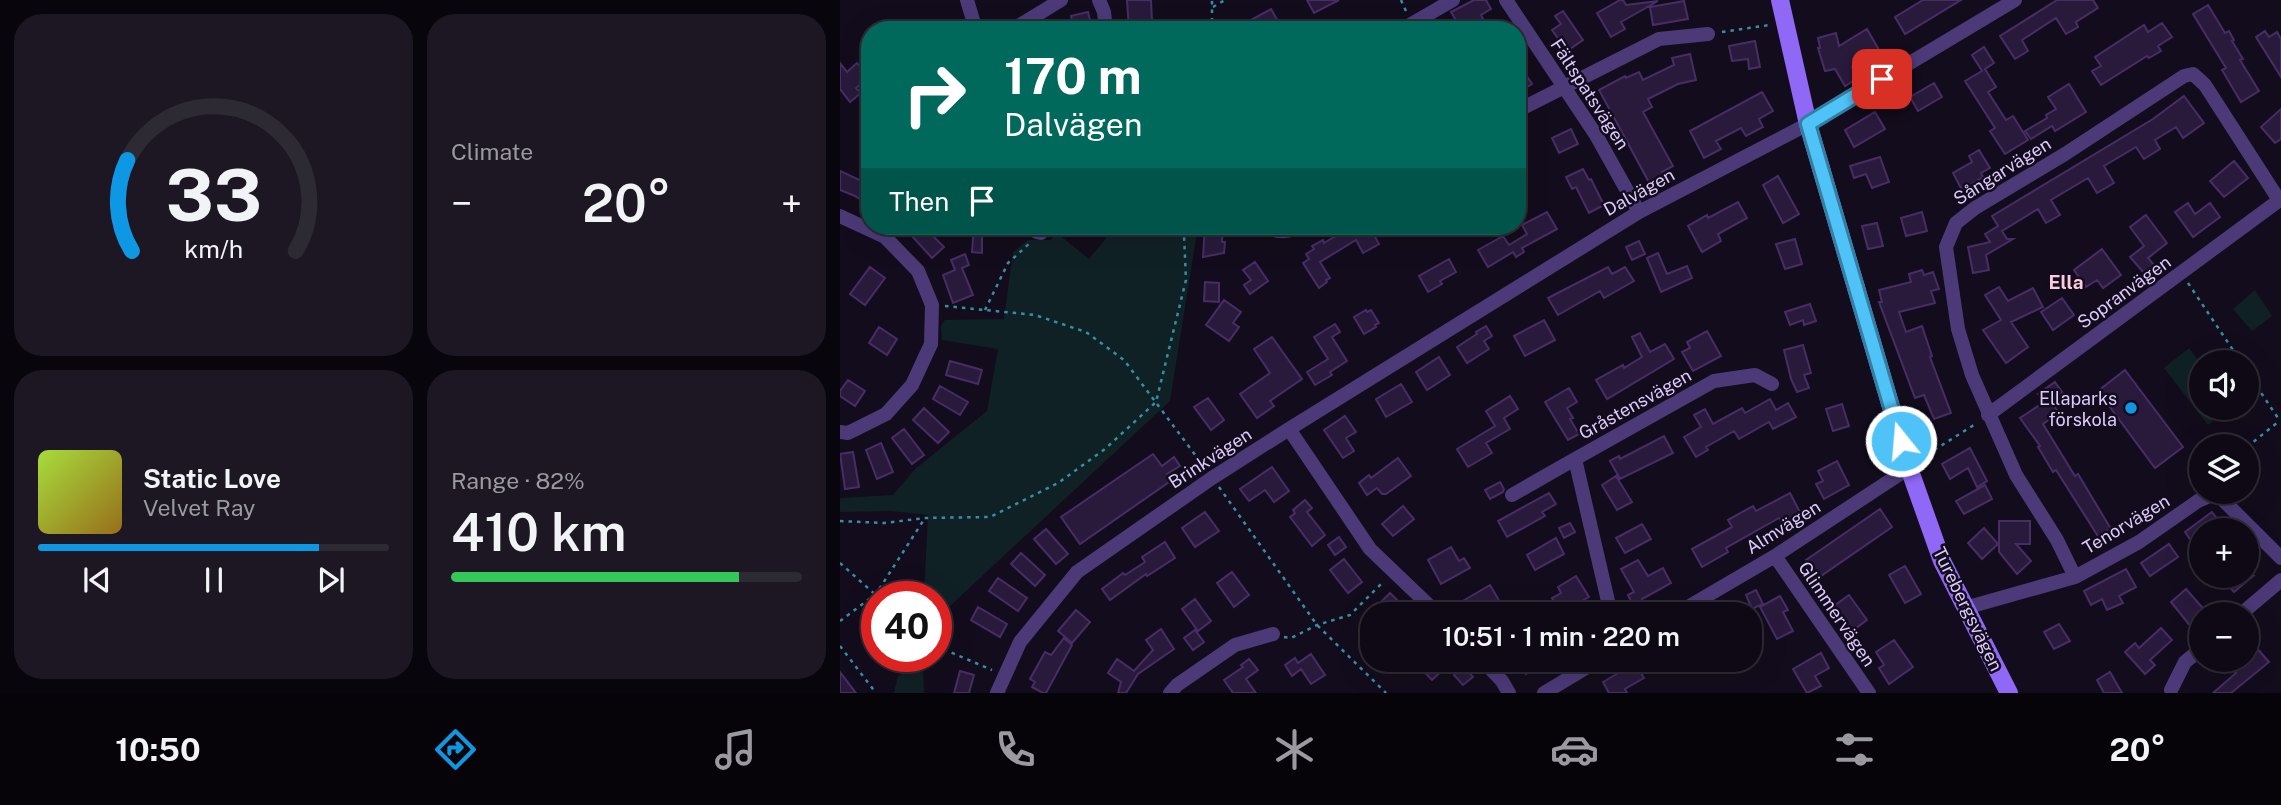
<!DOCTYPE html>
<html lang="en">
<head>
<meta charset="utf-8">
<style>
  :root { --surface:#0e0915; --page:#1c1722; --text:#f1f3f6; --muted:#9b9aa0; --line:#2e2a34; --accent:#0e98e4 }
  body { margin:0; font-family:"Public Sans",sans-serif; background:var(--page); color:var(--text); height:100vh; display:flex; flex-direction:column; font-size:26px; white-space:nowrap }
  * { box-sizing:border-box; margin:0 }
  p { font-size:23px; color:var(--muted) }
  .icon { flex:none; width:38px; height:38px; fill:none; stroke:currentColor; stroke-width:2; stroke-linecap:round; stroke-linejoin:round }
  .map { position:relative; flex:1; overflow:hidden }
  .side { display:flex; flex-direction:column; gap:14px; padding:14px; background:#08050c; width:840px }
  .side>* { flex:none }
  .hud { position:absolute; left:21px; top:21px; width:665px; height:214px; border-radius:28px; box-shadow:0 7px 28px #0002,0 0 0 2px var(--line); background:#00695c; color:#fff; overflow:hidden }
  .tools { position:absolute; left:1349px; top:350px; display:grid; gap:14px }
  .tools a { display:grid; place-items:center; width:70px; height:70px; border-radius:50%; background:var(--surface); box-shadow:0 7px 28px #0002,0 0 0 2px var(--line); font-size:35px }
  .speed { position:absolute; left:21px; top:581px; display:flex; gap:14px; font-size:35px; font-weight:700; text-align:center }
  .speed>* { display:grid; place-content:center; width:91px; height:91px; border-radius:50%; background:var(--surface); box-shadow:0 7px 28px #0002,0 0 0 2px var(--line); line-height:1 }
  .speed .limit { border:10px solid #d22; background:#fff; color:#111 }
  .pin { position:absolute; display:grid; place-items:center; width:60px; height:60px; color:#fff; margin:-30px; border-radius:14px; box-shadow:0 4px 10px #0006 }
  .me { position:absolute; width:77px; margin:-38px; rotate:343deg; stroke-linejoin:round; filter:drop-shadow(0 0 5px #0008) }
  .turn { display:flex; align-items:center; gap:24px; height:147px; padding:0 28px; font-size:32px }
  .turn .icon { width:91px; height:91px; stroke-width:2.5 }
  .turn b { display:block; font-size:49px; line-height:60px }
  .then { display:flex; align-items:center; height:66px; padding:0 28px; background:#0003; gap:14px; font-size:26px }
  .big { font-size:52px; font-weight:600; line-height:1.1 }
  .side .tile { flex:1; display:flex; flex-direction:column; justify-content:center; gap:10px; min-width:0; padding:0 24px; border-radius:28px; background:var(--page) }
  .side .dial { align-items:center; gap:0 }
  .dial svg { height:182px; overflow:visible; fill:none; stroke:var(--line); stroke-width:7; stroke-linecap:round; text-anchor:middle }
  .dial text { fill:var(--text); stroke:none }
  .song { display:flex; align-items:center; gap:21px }
  .cover { width:84px; height:84px; border-radius:10px; background:linear-gradient(135deg,hsl(80 70% 55%),hsl(40 70% 35%)) }
  .played { height:7px; border-radius:4px; background:linear-gradient(90deg,var(--accent) 80%,var(--line) 80%) }
  .keys { display:flex; justify-content:space-around; direction:ltr }
  .heat { display:flex; justify-content:space-between; align-items:center; font-size:38px; direction:ltr }
  .charge { height:10px; border-radius:5px; background:linear-gradient(90deg,#34c759 82%,var(--line) 0) }
  .side .tiles { flex:1; display:grid; gap:14px; grid-template-columns:repeat(2,1fr) }
  .trip { position:absolute; left:520px; top:602px; width:402px; height:70px; border-radius:28px; background:var(--surface); box-shadow:0 7px 28px #0002,0 0 0 2px var(--line); font-weight:600; line-height:70px; text-align:center }
  .tabs { display:flex; height:112px; justify-content:space-around; align-items:center; background:#060408; color:var(--muted) }
  .tabs .icon { width:49px; height:49px }
  .tabs .selected { color:var(--accent) }
  .tabs b { font-size:32px; color:var(--text) }
  main { display:flex; flex:1; min-height:0 }
  .map>svg:first-child { display:block }
  .green { fill:#102125 }
  .building { fill:#291a3b; stroke:#472d66; stroke-width:2 }
  .lines { fill:none; stroke-linecap:round; stroke-linejoin:round }
  .path { stroke:#3490a6; stroke-width:2.5; stroke-dasharray:3.5 5; stroke-linecap:butt }
  .street { stroke:#4c3a78; stroke-width:14 }
  .secondary { stroke:#8f68f6; stroke-width:18 }
  .route-casing { stroke:#337fa1; stroke-width:18 }
  .route { stroke:#4fc3f7; stroke-width:12 }
  .poi-dot { fill:#0e98e4; stroke:#130c1c; stroke-width:2.5 }
  .labels { text-anchor:middle; dominant-baseline:central; stroke-width:5; stroke-linejoin:round; paint-order:stroke }
  .street-label { font-size:18px; fill:#ddcafc; stroke:#130c1c }
  .poi-label { font-size:18px; fill:#ddcafc; stroke:#130c1c; text-anchor:end }
  .neighbourhood-label { font-size:19px; font-weight:bold; fill:#fcccde; stroke:#130c1c }
</style>
</head>
<body>
<main>
<section class="side">
<div class="tiles">
<div class="tile dial"><svg viewBox="0 0 100 80">
<path d="M14 69A42 42 0 1 1 86 69"/>
<path d="M14 69A42 42 0 0 1 12 29" stroke="#0e98e4"/>
<text x="50" y="56" font-size="32" font-weight="700">33</text>
<text x="50" y="72" font-size="11">km/h</text>
</svg></div>
<div class="tile"><p>Climate</p>
<div class="heat"><a>−</a><b class="big">20°</b><a>+</a></div>
</div>
<div class="tile">
<div class="song"><i class="cover"></i><div><b>Static Love</b><p>Velvet Ray</p></div></div>
<div class="played"></div>
<div class="keys"><svg class="icon" aria-label="previous" viewBox="0 0 24 24"><path d="M18 5L8 12l10 7zM5 5v14"/></svg><svg class="icon" aria-label="pause" viewBox="0 0 24 24"><path d="M8 5v14M16 5v14"/></svg><svg class="icon" aria-label="next" viewBox="0 0 24 24"><path d="M6 5l10 7-10 7zM19 5v14"/></svg></div>
</div>
<div class="tile"><p>Range · 82%</p><b class="big">410 km</b><div class="charge"></div></div>
</div>
</section>
<div class="map">
<svg width="1441" height="693" viewBox="0 0 1441 693">
  <rect width="100%" height="100%" fill="#130c1c"/>
  <path class="green" d="M276,226H358L330,401L96,619V597H84L88,515L51,511L0,512V498L53,495L75,469L147,411L158,349L102,340L101,326L105,320L164,319L173,252L188,240H211L217,233L249,259Z
    M1415,290L1432,316L1412,331L1393,309Z
    M1349,348L1361,364L1362,408H1391L1368,425L1324,368Z
    M83,665L84,693H54L58,676Z"/>
  <path class="building" d="M287,0H311L312,21L320,20L321,30H289Z
    M467,0H499L474,13Z
    M634,0H646L651,9L641,15L645,23L634,30H629L624,21L618,24L611,12Z
    M780,0H783L786,5L818,1L781,22L785,29L771,37L757,13Z
    M1083,0H1121L1065,34L1055,17Z
    M1217,0H1253L1258,8L1236,22L1238,27L1226,34L1216,18L1182,40L1188,51L1175,59L1160,36Z
    M844,1L848,19L813,25L810,7Z
    M1368,5L1385,33L1389,31L1394,40L1392,41L1403,59L1400,60L1419,91L1401,102L1382,70L1386,68L1353,14Z
    M431,9L439,23L433,26L434,30H416L411,20Z
    M723,11L743,40L727,51L712,30L721,24L715,16Z
    M248,12L251,24L234,28L231,16Z
    M1322,23L1332,37L1318,46L1321,51L1309,58L1307,56L1261,85L1252,71L1261,66L1255,57L1304,25L1308,32Z
    M1027,29L1039,50L1012,67L1018,78L1005,86L995,69L985,71L978,48H980L978,38L996,33L999,46Z
    M1425,31L1429,37L1437,32L1441,39V77L1416,37Z
    M915,41L920,67L909,69L908,59L892,61L889,46Z
    M1144,47L1154,63L1145,69L1156,87L1148,92L1166,120L1173,116L1188,140L1165,154L1150,131L1155,128L1125,81L1142,71L1132,55Z
    M850,54L856,80L838,84L808,99L812,107L803,112L833,166L822,172L825,178L811,186L759,90L785,76L786,78L799,72L803,80L834,65L832,58Z
    M677,61L692,84L677,93Z
    M0,63L7,72L17,63L29,78L16,88L21,93L10,102L0,89Z
    M1094,83L1102,97L1078,111L1070,97Z
    M1229,84L1246,112L1215,131L1212,126L1191,139L1185,131L1207,118L1206,115L1216,109L1208,97Z
    M922,92L933,111L919,119L923,127L906,136L901,128L876,141L881,149L864,158L850,131Z
    M1344,96L1364,123L1343,138L1336,127L1315,140L1320,149L1304,159L1296,147L1264,166L1274,183L1257,193L1248,178L1211,200L1220,215L1206,223L1198,209L1162,231L1167,239H1173L1146,255L1149,270L1133,273L1128,247L1150,242L1145,234L1158,226L1152,216L1313,119Z
    M1441,109V139L1435,143L1421,127Z
    M1035,112L1045,129L1014,147L1005,130Z
    M731,129L738,144L719,153L712,138Z
    M1139,150L1150,168L1141,173L1143,177L1122,190L1113,173L1132,162L1129,156Z
    M1040,157L1049,182L1032,188L1026,174L1014,178L1010,166Z
    M1394,161L1408,178L1384,197L1370,181Z
    M743,169L749,180L751,179L764,205L749,213L736,187L732,189L726,177Z
    M0,171L30,185V206L15,196L0,190Z
    M938,176L959,214L943,223L923,185Z
    M898,202L907,218L878,234L881,241L862,252L848,226L867,215L868,218Z
    M1348,203L1355,214L1370,203L1380,217L1353,237L1335,212Z
    M707,212L717,229L682,248L684,252L676,257L673,252L648,267L638,250L663,236L669,245L687,234L682,225Z
    M1082,212L1087,231L1066,236L1061,218Z
    M1306,215L1327,243L1308,258L1314,265L1304,273L1290,257L1304,246L1290,227Z
    M1037,223L1043,246L1028,249L1022,226Z
    M83,226L104,247L92,258L72,236Z
    M134,226H142V253L132,252Z
    M365,226H383L382,242H385L384,253L363,257Z
    M512,226H546L533,233L539,244L523,253L516,240L480,262L490,278L486,280L487,282L479,288L463,263L469,259L466,254L474,249L472,246L483,240L484,243Z
    M955,239L962,264L945,269L936,244Z
    M799,241L805,254L792,260L786,247Z
    M1262,249L1281,275L1263,288L1257,280L1246,287L1234,270Z
    M818,253L827,274L847,266L852,278L821,292L807,258Z
    M125,254L129,265L122,268L133,295L113,303L103,275L115,270L111,260Z
    M609,259L616,272L600,281L602,284L588,292L579,276Z
    M415,262L428,281L410,294L404,285L411,280L403,270Z
    M30,267L45,278L25,305L10,294Z
    M768,267L772,274L785,267L794,281L764,298L760,291L718,315L708,298Z
    M1082,270L1084,275L1093,272L1099,289L1091,291L1095,303L1059,312L1066,332L1082,326L1092,356L1090,357L1111,413L1094,419L1084,395L1075,398L1039,302H1042L1039,290L1071,282L1069,274Z
    M365,282L379,283V302L364,301Z
    M1159,287L1168,301L1193,288L1203,307L1171,322L1188,347L1166,363L1143,330L1161,320L1145,295Z
    M1222,298L1234,315L1213,330L1201,312Z
    M384,300L401,312L393,323L399,327L389,341L366,325Z
    M970,304L976,321L964,325L963,320L950,325L945,312Z
    M526,310L527,312L531,310L539,323L535,325L536,327L524,334L514,317Z
    M704,320L715,340L685,356L674,336Z
    M495,324L500,332L492,337L507,361L490,372L492,375L475,385L467,372L488,359L474,337Z
    M646,326L652,336L644,341L649,349L627,363L617,347L637,334L636,332Z
    M39,327L57,339L47,355L29,343Z
    M867,331L881,356L853,371L842,352L850,348L847,342Z
    M800,333L810,352L825,344L834,359L767,399L756,380L783,365L784,368L802,357L792,337Z
    M432,337L462,379L430,401L434,406L417,418L400,394L430,373L414,349Z
    M963,345L971,373L964,375L969,388L957,392L951,379L944,350Z
    M599,357L610,375L587,390L576,372Z
    M110,361L142,370L138,384L106,375Z
    M1285,370L1343,447L1315,468L1258,391Z
    M8,380L25,391L15,406L0,396V391Z
    M1215,382L1222,392L1210,400L1219,413L1203,424L1235,476L1238,474L1271,529L1267,531L1270,536L1261,541L1216,470L1213,472L1198,447L1200,446L1180,418L1204,402L1198,394Z
    M561,384L572,402L546,417L536,399Z
    M100,386L128,402L120,415L93,399Z
    M729,388L737,402L727,408L733,418L730,419L739,434L728,440L705,402Z
    M670,396L678,409L664,418L670,429L646,443L652,453L628,467L617,449L655,426L646,411Z
    M368,398L384,420L371,430L354,407Z
    M930,399L936,410L948,403L956,417L933,429L929,422L899,439L894,431L866,447L868,450L856,457L844,437L861,427L854,415L865,409L873,424L902,408L905,413Z
    M1002,404L1009,426L993,431L986,409Z
    M84,408L109,432L98,443L73,420Z
    M505,416L516,432L506,438L514,451L503,458L484,430Z
    M64,429L84,455L72,464L52,438Z
    M824,436L833,453L780,479L770,461L779,456L780,459Z
    M41,443L53,472L37,479L26,450Z
    M1130,448L1147,481L1137,487L1128,468L1110,479L1102,464Z
    M13,452L19,487L5,489L0,454Z
    M313,454L322,466L334,457L340,466L327,474L332,480L240,544L221,517Z
    M558,458L571,476L546,494H542L537,488L527,495L519,483L529,475L531,478Z
    M997,461L1009,485L984,499L976,484L983,481L978,471Z
    M432,467L449,491L434,502L425,490L409,501L400,489Z
    M776,476L792,502L777,510L762,485Z
    M660,482L664,489L663,492L650,499L645,490Z
    M1145,485L1152,499L1124,514L1116,501Z
    M709,493L716,504L702,512L705,516L667,537L658,521Z
    M950,493L963,518L945,528L939,518L886,548L888,552L862,567L852,549L892,527L888,520L913,506L916,511Z
    M465,500L472,508L467,512L485,535L472,546L450,517L455,513L453,510Z
    M563,506L574,519L553,536L542,524Z
    M1040,509L1052,527L978,578L966,560Z
    M365,512L379,531L355,547L342,528Z
    M1372,512L1382,525L1374,530H1362V539L1354,545L1345,532Z
    M1159,521H1190V544H1176L1191,561L1177,574L1159,552Z
    M730,523L735,532L724,538L719,528Z
    M802,524L811,539L785,553L776,538Z
    M1144,528L1158,544L1142,559L1128,543Z
    M206,529L228,554L216,564L194,539Z
    M499,537L506,547L495,555L488,545Z
    M716,538L724,554L695,570L687,555Z
    M325,542L335,558L307,576L306,574L270,600L262,589L283,573L285,575L305,562L302,557Z
    M1329,544L1338,557L1310,576L1301,563Z
    M611,547L619,561L624,558L630,568L601,584L588,560Z
    M181,553L205,575L195,586L171,564Z
    M504,559L522,582L508,593L490,570Z
    M798,560L808,576L823,568L831,583L802,599L806,607L796,612L788,595L794,592L781,569Z
    M1065,566L1081,594L1065,603L1049,575Z
    M1286,569L1296,587L1279,596L1283,603L1267,610L1262,599L1251,605L1244,591Z
    M392,572L409,595L394,607L377,583Z
    M736,576L749,597L721,613L712,598L721,593L718,587Z
    M1380,576H1413L1394,592Z
    M158,578L187,598L178,611L149,591Z
    M650,585L667,614H628L621,602Z
    M1346,589L1368,614H1362V620L1352,628L1331,602Z
    M916,590L923,604L912,609L906,595Z
    M550,593L560,603L549,613L540,603Z
    M1009,595L1027,620L1012,631L994,606Z
    M940,596L948,610L943,612L953,631L937,639L920,607Z
    M355,599L371,621L358,631L342,609Z
    M138,607L167,624L160,637L131,620Z
    M236,610L250,622L232,643L218,631Z
    M1219,624L1230,641L1214,649L1204,632Z
    M1321,628L1332,640L1310,660L1315,665L1305,674L1285,652L1295,643L1299,648Z
    M321,629L334,649L298,674L286,693H278L281,682L268,673L277,659L294,671L313,650L306,640Z
    M355,630L364,642L353,650L344,638Z
    M224,638L232,645L206,693H203L192,687L195,682L190,679L205,652L211,655Z
    M1054,640L1073,667L1049,684L1039,668L1044,665L1036,652Z
    M1415,646L1429,662L1391,693H1373L1396,673L1391,667L1399,660H1407V653Z
    M981,653L989,668L975,676L981,686L967,693L953,669Z
    M471,654L485,675L471,684L461,669L452,676L445,665L455,658L458,663Z
    M409,659L418,670L406,679L416,693H393L384,680L403,667L401,665Z
    M573,660H597L605,668L592,680Z
    M677,660H721L700,673L696,667L686,674Z
    M795,663L804,678L785,689L787,693H769L763,682Z
    M624,667L633,677L623,685L614,675Z
    M120,671L134,675L129,693H114Z
    M0,672L16,693H0Z
    M1270,672L1282,693H1264L1257,680Z"/>
  <g class="lines">
    <path class="path" d="M561,0L566,11
      M373,7L385,0
      M372,30V0
      M882,32L930,25
      M1348,283L1401,362
      M105,306L195,315L246,332L284,360L365,468
      M145,310L168,263L191,242
      M1407,372L1440,421
      M1407,447L1438,422
      M1080,459L1137,423
      M379,487L477,625L546,693
      M0,521L44,523L85,518L150,517L218,483L265,449L316,402L346,280L344,235L346,226
      M0,563L38,597
      M0,621L36,594L85,518
      M444,637L451,638L477,625L510,615L544,581
      M0,646L36,693
      M96,646L152,670"/>
    <path class="street" d="M127,0L136,30
      M259,0L264,12L266,30
      M666,0L756,135L799,212
      M172,30L221,0
      M561,30L613,0
      M677,111L819,39L868,34
      M0,216L45,237L78,271L92,305L91,344L72,385L46,414L8,433L0,432
      M187,226L197,232L201,233
      M425,226C437,234 450,232 463,226
      M1148,415L1441,199
      M449,429L799,212L968,124L1175,0
      M672,495L735,459
      M935,556L1029,693
      M1235,577L1217,540L1176,475L1132,375L1118,329L1106,247L1116,223L1135,208L1225,154L1344,76L1353,74L1365,85L1439,200
      M1125,608L1235,577L1299,542L1358,501L1376,493L1441,558
      M771,614L735,459L874,381L915,375L932,384
      M836,614L935,556L1069,468
      M1401,614L1441,580
      M642,660L662,681L669,693
      M1331,690L1345,662L1362,648
      M157,693L180,642L237,572L372,478L449,429L530,549L598,614
      M330,693L337,685L395,645L433,634
      M704,693L759,660"/>
    <path class="secondary" d="M940,0L968,124L1069,468L1102,561L1169,693"/>
  </g>
  <g class="lines">
    <g class="route-casing">
      <path id="route" d="M1042,79L968,124L1061,441"/>
    </g>
    <use href="#route" class="route"/>
  </g>
  <circle class="poi-dot" cx="1291" cy="408" r="7"/>
  <g class="labels">
    <g class="street-label">
      <text transform="translate(750 94) rotate(57)">Fältspatsvägen</text>
      <text transform="translate(1162 171) rotate(-32)">Sångarvägen</text>
      <text transform="translate(799 192) rotate(-29)">Dalvägen</text>
      <text transform="translate(1284 292) rotate(-36)">Sopranvägen</text>
      <text transform="translate(795 404) rotate(-29)">Gråstensvägen</text>
      <text transform="translate(370 458) rotate(-33)">Brinkvägen</text>
      <text transform="translate(1286 524) rotate(-31)">Tenorvägen</text>
      <text transform="translate(943 527) rotate(-32)">Almvägen</text>
      <text transform="translate(1128 609) rotate(64)">Turebergsvägen</text>
      <text transform="translate(997 614) rotate(56)">Glimmervägen</text>
    </g>
    <g class="poi-label">
      <text x="1277" y="398">Ellaparks<tspan x="1277" dy="21">förskola</tspan></text>
    </g>
    <g class="neighbourhood-label">
      <text x="1226" y="282">Ella</text>
    </g>
  </g>
</svg>
<div class="tools">
<a><svg class="icon" aria-label="sound" viewBox="0 0 24 24"><path d="M4 9h4l5-4v14l-5-4H4zM17 9q2 3 0 6"/></svg></a>
<a><svg class="icon" aria-label="layers" viewBox="0 0 24 24"><path d="M12 4l9 5-9 5-9-5zM3 14l9 5 9-5"/></svg></a>
<a>+</a>
<a>−</a>
</div>
<div class="speed"><div class="limit">40</div></div>
<div class="pin" style="left:1042px;top:79px;background:#d93025"><svg class="icon" aria-label="arrive" viewBox="0 0 24 24"><path d="M6 21V4h12l-3 4 3 4H6"/></svg></div>
<svg class="me" style="left:1061px;top:441px" viewBox="-20 -20 40 40"><circle r="17" fill="#4fc3f7" stroke="#fff" stroke-width="3"/><path d="M0-11L8 9 0 5-8 9z" fill="#fff"/></svg>
<div class="trip">10:51 · 1 min · 220 m</div>
<div class="hud">
<div class="turn"><svg class="icon" aria-label="right" viewBox="0 0 24 24"><path d="M7 20v-9h11M14 6l5 5-5 5"/></svg><div><b>170 m</b>Dalvägen</div></div>
<div class="then">Then<svg class="icon" aria-label="arrive" viewBox="0 0 24 24"><path d="M6 21V4h12l-3 4 3 4H6"/></svg></div>
</div>
</div>
</main>
<nav class="tabs">
<b>10:50</b>
<svg class="icon selected" aria-label="directions" viewBox="0 0 24 24"><path d="M12 3l9 9-9 9-9-9zM9 14v-3h6M13 9l2 2-2 2"/></svg>
<svg class="icon" aria-label="music" viewBox="0 0 24 24"><path d="M9 18V5l10-2v13"/><circle cx="6" cy="18" r="3"/><circle cx="16" cy="16" r="3"/></svg>
<svg class="icon" aria-label="phone" viewBox="0 0 24 24"><path d="M5 4h4l2 5-3 2q2 4 5 5l2-3 5 2v4C11 20 4 13 5 4z"/></svg>
<svg class="icon" aria-label="climate" viewBox="0 0 24 24"><path d="M12 3v18M4 7l16 10M4 17L20 7"/></svg>
<svg class="icon" aria-label="car" viewBox="0 0 24 24"><path d="M5 17H2v-5l4-1 3-4h7l3 4 3 1v5h-3M9 17h6M6 11h13"/><circle cx="7" cy="17" r="2"/><circle cx="17" cy="17" r="2"/></svg>
<svg class="icon" aria-label="filters" viewBox="0 0 24 24"><path d="M4 7h16M4 17h16"/><circle cx="9" cy="7" r="2"/><circle cx="15" cy="17" r="2"/></svg>
<b>20°</b>
</nav>
</body>
</html>
